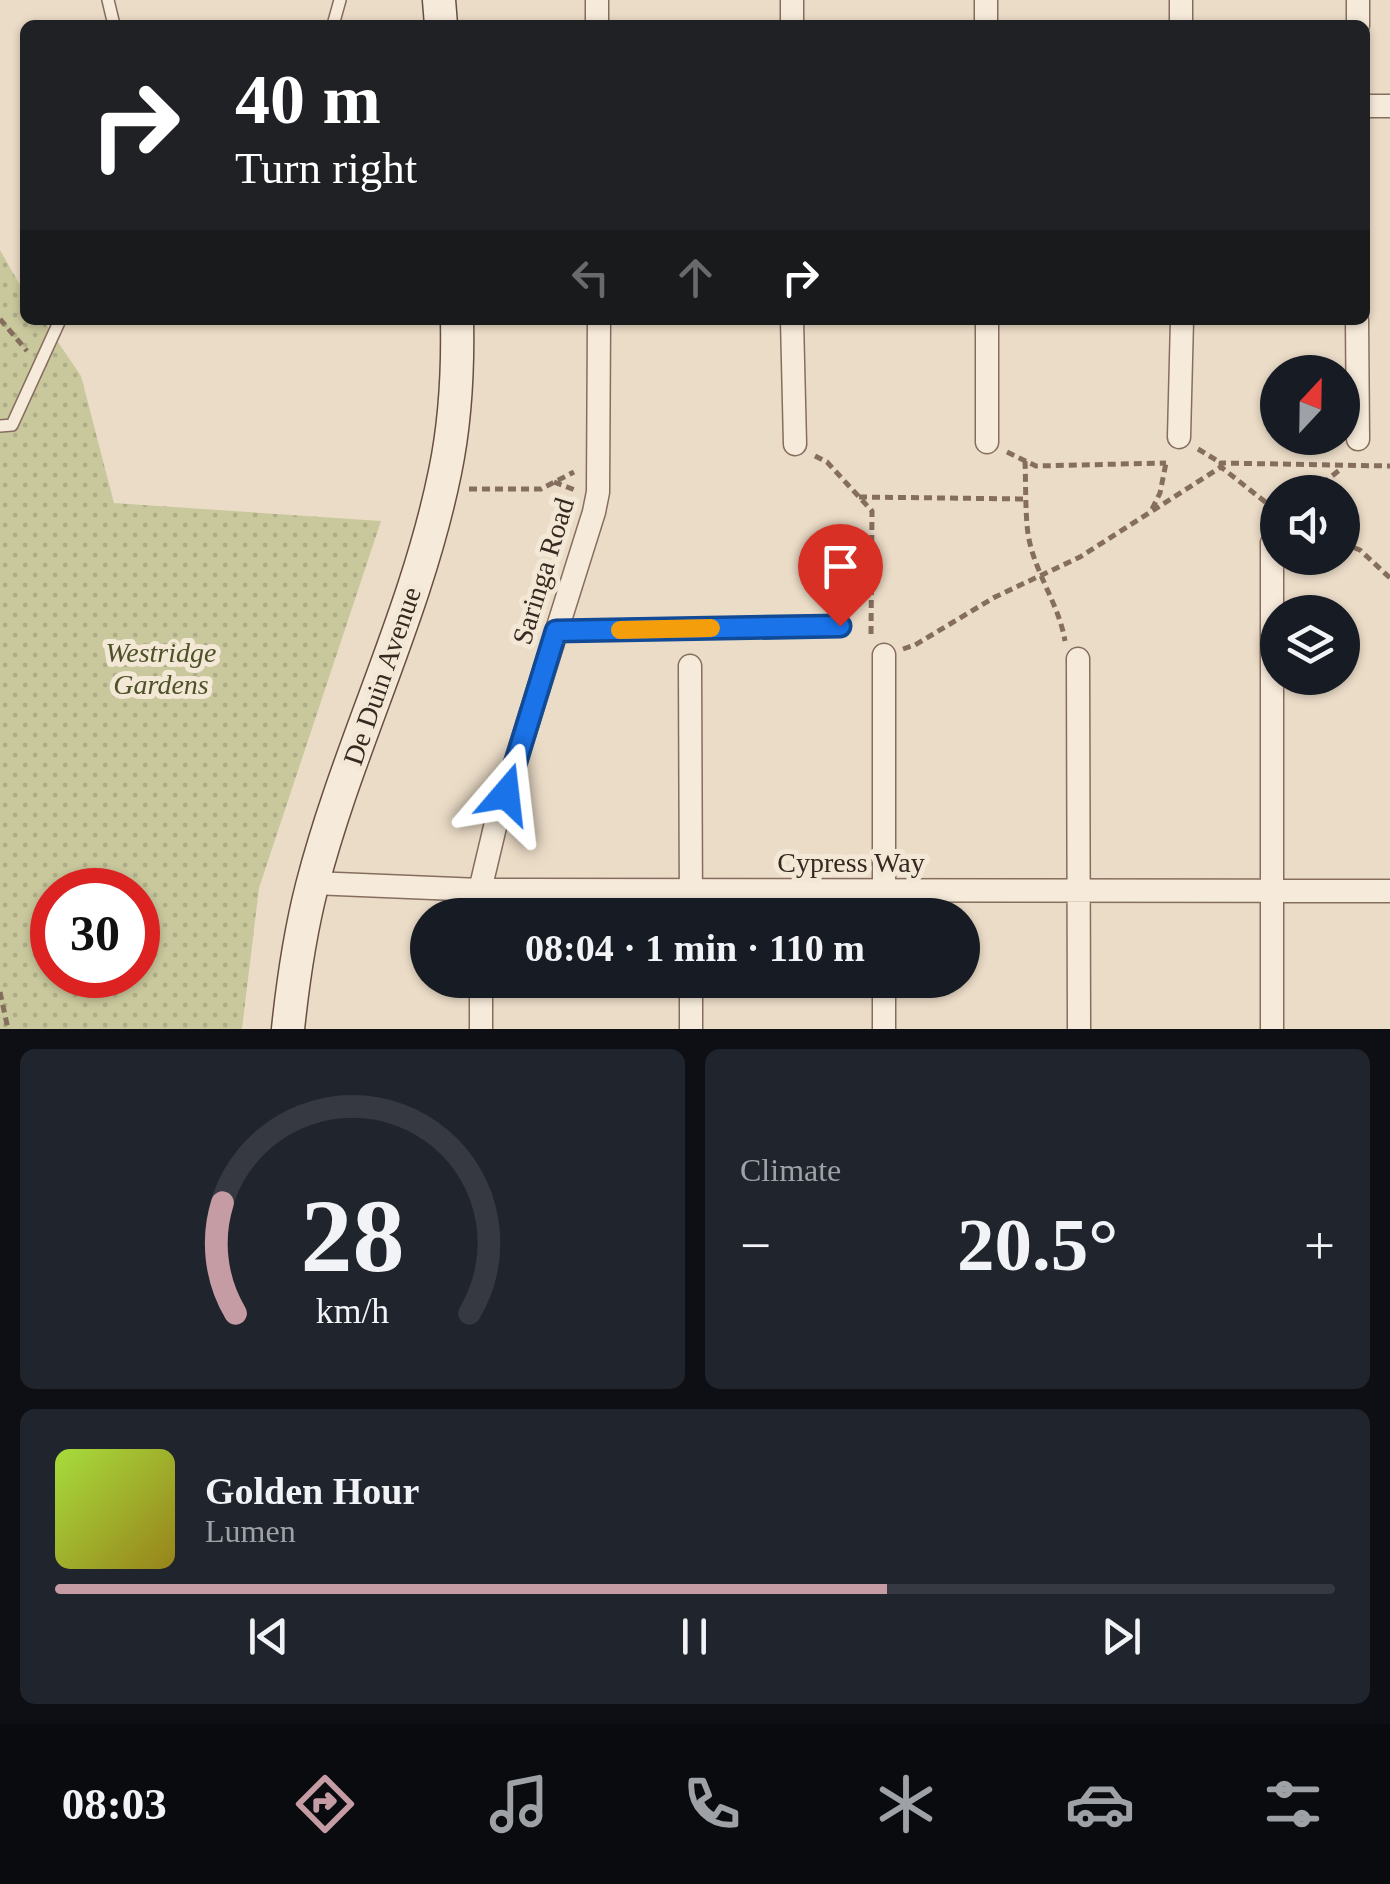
<!DOCTYPE html>
<html lang="en">
<head>
<meta charset="utf-8">
<style>
  :root { --surface:#171b24; --page:#20242c; --text:#f1f3f6; --muted:#9ea1a6; --line:#363941; --accent:#c59ca4 }
  body { margin:0; font-family:Georgia,serif; background:var(--page); color:var(--text); height:100vh; display:flex; flex-direction:column; font-size:38px; white-space:nowrap }
  * { box-sizing:border-box; margin:0 }
  p { font-size:32px; color:var(--muted) }
  .icon { flex:none; width:55px; height:55px; fill:none; stroke:currentColor; stroke-width:2; stroke-linecap:round; stroke-linejoin:round }
  .map { position:relative; height:1029px; overflow:hidden }
  .panel { display:flex; flex-direction:column; gap:20px; padding:20px; background:#0d0f14; flex:1 }
  .panel>* { flex:none }
  .banner { position:absolute; left:20px; top:20px; width:1350px; height:305px; border-radius:15px; box-shadow:0 2px 8px #0004; background:#202124; color:#fff; overflow:hidden }
  .needle { width:65px; rotate:22deg }
  .controls { position:absolute; left:1260px; top:355px; display:grid; gap:20px }
  .controls a { display:grid; place-items:center; width:100px; height:100px; border-radius:50%; background:var(--surface); box-shadow:0 2px 8px #0004; font-size:50px }
  .speed { position:absolute; left:30px; top:868px; display:flex; gap:20px; font-size:50px; font-weight:700; text-align:center }
  .speed>* { display:grid; place-content:center; width:130px; height:130px; border-radius:50%; background:var(--surface); box-shadow:0 2px 8px #0004; line-height:1 }
  .speed .limit { border:15px solid #d22; background:#fff; color:#111 }
  .pin { position:absolute; display:grid; place-items:center; width:85px; height:85px; color:#fff; margin:-102px -42px; border-radius:50% 50% 50% 0; rotate:-45deg; box-shadow:0 0 10px #0007 }
  .pin .icon { rotate:45deg }
  .me { position:absolute; width:110px; margin:-55px; rotate:17deg; stroke-linejoin:round; filter:drop-shadow(0 0 8px #0008) }
  .turn { display:flex; align-items:center; gap:35px; height:210px; padding:0 50px; font-size:45px }
  .turn .icon { width:130px; height:130px; stroke-width:2.5 }
  .turn b { display:block; font-size:70px; line-height:85px }
  .lanes { display:flex; align-items:center; height:95px; padding:0 50px; background:#0003; justify-content:center; gap:50px; direction:ltr }
  .lanes .off { opacity:.35 }
  .big { font-size:75px; font-weight:600; line-height:1.1 }
  .panel .tile { flex:1; display:flex; flex-direction:column; justify-content:center; gap:15px; min-width:0; padding:0 35px; border-radius:15px; background:var(--page) }
  .panel .dial { align-items:center; gap:0 }
  .dial svg { height:260px; overflow:visible; fill:none; stroke:var(--line); stroke-width:7; stroke-linecap:round; text-anchor:middle }
  .dial text { fill:var(--text); stroke:none }
  .song { display:flex; align-items:center; gap:30px }
  .cover { width:120px; height:120px; border-radius:15px; background:linear-gradient(135deg,hsl(80 70% 55%),hsl(50 70% 35%)) }
  .played { height:10px; border-radius:5px; background:linear-gradient(90deg,var(--accent) 65%,var(--line) 65%) }
  .keys { display:flex; justify-content:space-around; direction:ltr }
  .heat { display:flex; justify-content:space-between; align-items:center; font-size:55px; direction:ltr }
  .panel .tiles { flex:1; display:grid; gap:20px; grid-template-columns:1fr 1fr }
  .tile:last-child { grid-column:span 2 }
  .trip { position:absolute; left:410px; top:898px; width:570px; height:100px; border-radius:50px; background:var(--surface); box-shadow:0 2px 8px #0004; font-weight:600; line-height:100px; text-align:center }
  .dock { display:flex; height:160px; justify-content:space-around; align-items:center; background:#090b0e; color:var(--muted) }
  .dock .icon { width:70px; height:70px }
  .dock .active { color:var(--accent) }
  .dock b { font-size:45px; color:var(--text) }
  .map>svg:first-child { display:block }
  .park { fill:url(#park-dots); fill-rule:evenodd }
  .lines { fill:none; stroke-linecap:round; stroke-linejoin:round }
  .lane-casing { stroke:#866e5e; stroke-width:14 }
  .street-casing { stroke:#866e5e; stroke-width:25 }
  .secondary-casing { stroke:#684f41; stroke-width:35 }
  .path { stroke:#866e5e; stroke-width:5; stroke-dasharray:8 5; stroke-linecap:butt }
  .lane { stroke:#f6eada; stroke-width:11 }
  .street { stroke:#f6eada; stroke-width:22 }
  .secondary { stroke:#f6eada; stroke-width:32 }
  .route-casing { stroke:#114b97; stroke-width:25 }
  .route { stroke:#1a73e8; stroke-width:18 }
  .slow { stroke:#f59e0b; stroke-width:18 }
  .labels { text-anchor:middle; dominant-baseline:central; stroke-width:10; stroke-linejoin:round; paint-order:stroke }
  .street-label { font-size:28px; fill:#372820; stroke:#f3e7d6 }
  .park-label { font-size:28px; font-style:italic; fill:#4d5228; stroke:#f3e7d6 }
</style>
</head>
<body>
<div class="map">
<svg width="1390" height="1029" viewBox="0 0 1390 1029">
  <defs>
    <pattern id="park-dots" width="8" height="8" patternUnits="userSpaceOnUse" patternTransform="scale(2.5)"><rect width="8" height="8" fill="#c9c89c"/><path d="M2 2h.1M6 6h.1" fill="none" stroke="#adac86" stroke-width="1.8" stroke-linecap="round"/></pattern>
  </defs>
  <rect width="100%" height="100%" fill="#ebdcc7"/>
  <path class="park" d="M0,250L25,294V320H43L81,376L114,503L381,521L259,888L242,1029H0ZM52,890H138V975H52Z"/>
  <g class="lines">
    <g class="lane-casing">
      <path id="lane" d="M108,0L114,25
        M333,25L340,0
        M0,426L12,425L60,320
        M557,631L840,625"/>
    </g>
    <g class="street-casing">
      <path id="street" d="M597,0V25
        M1181,0V25
        M792,25V0
        M986,25V0
        M1358,25V0
        M1365,106H1390
        M792,320L795,444
        M987,320V442
        M1357,320L1358,439
        M1179,437L1182,320
        M1272,543V1029
        M1078,659L1079,1029
        M690,666L691,915
        M313,883L480,890L1390,891
        M480,915V890L495,827L594,512L598,492L599,320
        M884,915V655
        M481,980V1029
        M691,980V1029
        M884,1029V980"/>
    </g>
    <g class="secondary-casing">
      <path id="secondary" d="M439,0L441,25
        M288,1029C293,981 300,933 312,886C348,746 416,615 445,472C455,424 458,369 457,320"/>
    </g>
    <path class="path" d="M0,319L27,351
      M1198,449L1221,463
      M1007,452L1036,466L1166,463
      M815,456L827,462L872,511L871,635
      M1025,461C1026,485 1025,510 1028,534C1034,572 1059,604 1065,641
      M1221,466V463L1390,466
      M554,482L575,490
      M469,489H541L574,472
      M1312,492L1342,468
      M859,497L1026,499
      M1152,509L1160,493L1166,463
      M1342,543L1360,550L1390,578
      M903,649L915,645L995,597L1080,557L1221,467L1278,512
      M0,992L8,1029"/>
    <use href="#lane" class="lane"/>
    <use href="#street" class="street"/>
    <use href="#secondary" class="secondary"/>
  </g>
  <g class="lines">
    <g class="route-casing">
      <path id="route" d="M506,794L556,631L840,626"/>
    </g>
    <use href="#route" class="route"/>
    <path class="slow" d="M620,630L711,628"/>
  </g>
  <g class="labels">
    <g class="street-label">
      <text transform="translate(543 571) rotate(-73)">Saringa Road</text>
      <text transform="translate(382 676) rotate(-71)">De Duin Avenue</text>
      <text x="851" y="862">Cypress Way</text>
    </g>
    <g class="park-label">
      <text x="161" y="652">Westridge<tspan x="161" dy="32">Gardens</tspan></text>
    </g>
  </g>
</svg>
<div class="controls">
<a><svg class="needle" viewBox="-14 -14 28 28"><path d="M0-13l5 13h-10z" fill="#e53935"/><path d="M0 13l5-13h-10z" fill="#9ea1a6"/></svg></a>
<a><svg class="icon" aria-label="sound" viewBox="0 0 24 24"><path d="M4 9h4l5-4v14l-5-4H4zM17 9q2 3 0 6"/></svg></a>
<a><svg class="icon" aria-label="layers" viewBox="0 0 24 24"><path d="M12 4l9 5-9 5-9-5zM3 14l9 5 9-5"/></svg></a>
</div>
<div class="speed"><div class="limit">30</div></div>
<div class="pin" style="left:840px;top:626px;background:#d93025"><svg class="icon" aria-label="arrive" viewBox="0 0 24 24"><path d="M6 21V4h12l-3 4 3 4H6"/></svg></div>
<svg class="me" style="left:506px;top:794px" viewBox="-20 -20 40 40"><path d="M0-17L14 15 0 8-14 15z" fill="#1a73e8" stroke="#fff" stroke-width="4"/></svg>
<div class="trip">08:04 · 1 min · 110 m</div>
<div class="banner">
<div class="turn"><svg class="icon" aria-label="right" viewBox="0 0 24 24"><path d="M7 20v-9h11M14 6l5 5-5 5"/></svg><div><b>40 m</b>Turn right</div></div>
<div class="lanes"><svg class="icon off" aria-label="left" viewBox="0 0 24 24"><path d="M17 20v-9H6M10 6l-5 5 5 5"/></svg><svg class="icon off" aria-label="ahead" viewBox="0 0 24 24"><path d="M12 20V5M6 11l6-6 6 6"/></svg><svg class="icon" aria-label="right" viewBox="0 0 24 24"><path d="M7 20v-9h11M14 6l5 5-5 5"/></svg></div>
</div>
</div>
<section class="panel">
<div class="tiles">
<div class="tile dial"><svg viewBox="0 0 100 80">
<path d="M14 69A42 42 0 1 1 86 69"/>
<path d="M14 69A42 42 0 0 1 10 35" stroke="#c59ca4"/>
<text x="50" y="56" font-size="32" font-weight="700">28</text>
<text x="50" y="72" font-size="11">km/h</text>
</svg></div>
<div class="tile"><p>Climate</p>
<div class="heat"><a>−</a><b class="big">20.5°</b><a>+</a></div>
</div>
<div class="tile">
<div class="song"><i class="cover"></i><div><b>Golden Hour</b><p>Lumen</p></div></div>
<div class="played"></div>
<div class="keys"><svg class="icon" aria-label="previous" viewBox="0 0 24 24"><path d="M18 5L8 12l10 7zM5 5v14"/></svg><svg class="icon" aria-label="pause" viewBox="0 0 24 24"><path d="M8 5v14M16 5v14"/></svg><svg class="icon" aria-label="next" viewBox="0 0 24 24"><path d="M6 5l10 7-10 7zM19 5v14"/></svg></div>
</div>
</div>
</section>
<nav class="dock">
<b>08:03</b>
<svg class="icon active" aria-label="directions" viewBox="0 0 24 24"><path d="M12 3l9 9-9 9-9-9zM9 14v-3h6M13 9l2 2-2 2"/></svg>
<svg class="icon" aria-label="music" viewBox="0 0 24 24"><path d="M9 18V5l10-2v13"/><circle cx="6" cy="18" r="3"/><circle cx="16" cy="16" r="3"/></svg>
<svg class="icon" aria-label="phone" viewBox="0 0 24 24"><path d="M5 4h4l2 5-3 2q2 4 5 5l2-3 5 2v4C11 20 4 13 5 4z"/></svg>
<svg class="icon" aria-label="climate" viewBox="0 0 24 24"><path d="M12 3v18M4 7l16 10M4 17L20 7"/></svg>
<svg class="icon" aria-label="car" viewBox="0 0 24 24"><path d="M5 17H2v-5l4-1 3-4h7l3 4 3 1v5h-3M9 17h6M6 11h13"/><circle cx="7" cy="17" r="2"/><circle cx="17" cy="17" r="2"/></svg>
<svg class="icon" aria-label="filters" viewBox="0 0 24 24"><path d="M4 7h16M4 17h16"/><circle cx="9" cy="7" r="2"/><circle cx="15" cy="17" r="2"/></svg>
</nav>
</body>
</html>
